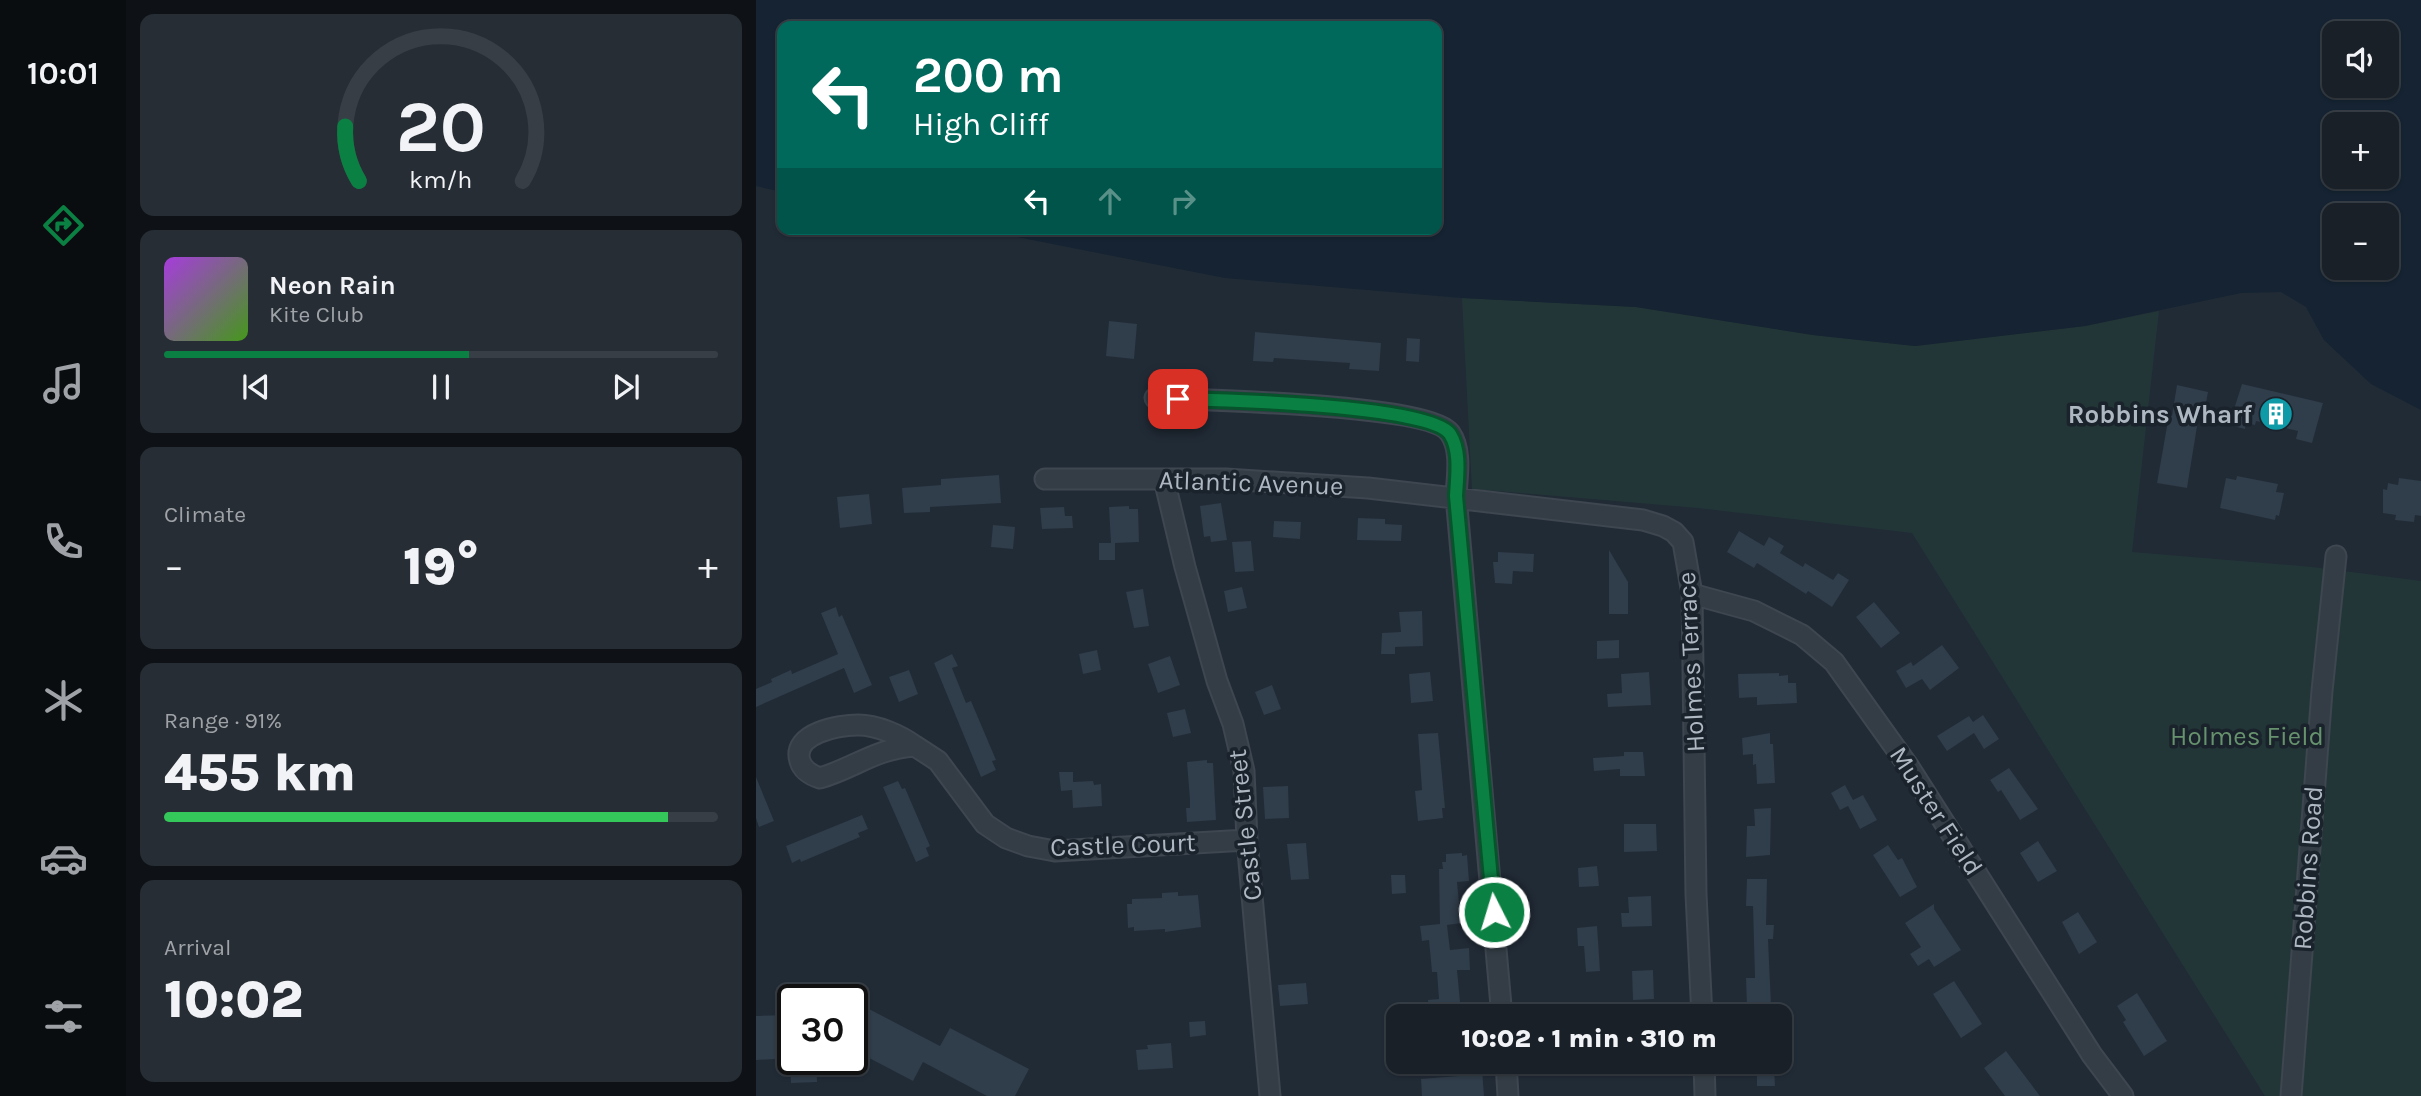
<!DOCTYPE html>
<html lang="en">
<head>
<meta charset="utf-8">
<style>
  :root { --surface:#192028; --page:#262d34; --text:#f1f3f6; --muted:#9fa3a8; --line:#373e45; --accent:#0b8043 }
  body { margin:0; font-family:Karla,sans-serif; background:var(--page); color:var(--text); height:100vh; display:flex; flex-direction:column; font-size:26px; white-space:nowrap }
  * { box-sizing:border-box; margin:0 }
  p { font-size:23px; color:var(--muted) }
  .icon { flex:none; width:38px; height:38px; fill:none; stroke:currentColor; stroke-width:2; stroke-linecap:round; stroke-linejoin:round }
  .map { position:relative; flex:1; overflow:hidden }
  .panel { display:flex; flex-direction:column; gap:14px; padding:14px; background:#0e1216; width:630px }
  .panel>* { flex:none }
  .top-card { position:absolute; left:21px; top:21px; width:665px; height:214px; border-radius:14px; box-shadow:0 2px 5px #0004,0 0 0 2px var(--line); background:#00695c; color:#fff; overflow:hidden }
  .controls { position:absolute; left:1566px; top:21px; display:grid; gap:14px }
  .controls a { display:grid; place-items:center; width:77px; height:77px; border-radius:14px; background:var(--surface); box-shadow:0 2px 5px #0004,0 0 0 2px var(--line); font-size:35px }
  .speed { position:absolute; left:21px; top:984px; display:flex; gap:14px; font-size:35px; font-weight:700; text-align:center }
  .speed>* { display:grid; place-content:center; width:91px; height:91px; border-radius:50%; background:var(--surface); box-shadow:0 2px 5px #0004,0 0 0 2px var(--line); line-height:1 }
  .speed .limit { border:4px solid #111; border-radius:10px; background:#fff; color:#111 }
  .pin { position:absolute; display:grid; place-items:center; width:60px; height:60px; color:#fff; margin:-30px; border-radius:14px; box-shadow:0 4px 10px #0006 }
  .me { position:absolute; width:77px; margin:-38px; rotate:355deg; stroke-linejoin:round; filter:drop-shadow(0 0 5px #0008) }
  .turn { display:flex; align-items:center; gap:24px; height:147px; padding:0 21px; font-size:32px }
  .turn .icon { width:91px; height:91px; stroke-width:2.5 }
  .turn b { display:block; font-size:49px; line-height:60px }
  .lanes { display:flex; align-items:center; height:66px; padding:0 21px; background:#0003; justify-content:center; gap:35px; direction:ltr }
  .lanes .off { opacity:.35 }
  .big { font-size:52px; font-weight:800; line-height:1.1 }
  .panel .widget { flex:1; display:flex; flex-direction:column; justify-content:center; gap:10px; min-width:0; padding:0 24px; border-radius:14px; background:var(--page) }
  .panel .dial { align-items:center; gap:0 }
  .dial svg { height:182px; overflow:visible; fill:none; stroke:var(--line); stroke-width:7; stroke-linecap:round; text-anchor:middle }
  .dial text { fill:var(--text); stroke:none }
  .song { display:flex; align-items:center; gap:21px }
  .cover { width:84px; height:84px; border-radius:10px; background:linear-gradient(135deg,hsl(280 70% 55%),hsl(100 70% 35%)) }
  .played { height:7px; border-radius:4px; background:linear-gradient(90deg,var(--accent) 55%,var(--line) 55%) }
  .keys { display:flex; justify-content:space-around; direction:ltr }
  .heat { display:flex; justify-content:space-between; align-items:center; font-size:38px; direction:ltr }
  .charge { height:10px; border-radius:5px; background:linear-gradient(90deg,#34c759 91%,var(--line) 0) }
  .trip { position:absolute; left:630px; top:1004px; width:406px; height:70px; border-radius:14px; background:var(--surface); box-shadow:0 2px 5px #0004,0 0 0 2px var(--line); font-weight:800; line-height:70px; text-align:center }
  main { display:flex; flex:1; min-height:0 }
  .dock { display:flex; flex-direction:column; width:126px; justify-content:space-around; align-items:center; background:#0a0d10; color:var(--muted) }
  .dock .icon { width:49px; height:49px }
  .dock .on { color:var(--accent) }
  .dock b { font-size:32px; color:var(--text) }
  .map>svg:first-child { display:block }
  .green { fill:#233637 }
  .water { fill:#152332; fill-rule:evenodd }
  .building { fill:#303d4a }
  .lines { fill:none; stroke-linecap:round; stroke-linejoin:round }
  .minor-casing { stroke:#3e4650; stroke-width:23 }
  .minor { stroke:#343d46; stroke-width:19 }
  .route-casing { stroke:#07532c; stroke-width:18 }
  .route { stroke:#0b8043; stroke-width:12 }
  .labels { text-anchor:middle; dominant-baseline:central; stroke-width:7; stroke-linejoin:round; paint-order:stroke }
  .poi-label { font-size:26px; font-weight:bold; fill:#aeb8c3; stroke:#1a222b; text-anchor:end }
  .street-label { font-size:26px; fill:#aeb8c3; stroke:#1a222b }
  .park-label { font-size:26px; fill:#67926e; stroke:#1a222b }
</style>
</head>
<body>
<main>
<nav class="dock">
<b>10:01</b>
<svg class="icon on" aria-label="directions" viewBox="0 0 24 24"><path d="M12 3l9 9-9 9-9-9zM9 14v-3h6M13 9l2 2-2 2"/></svg>
<svg class="icon" aria-label="music" viewBox="0 0 24 24"><path d="M9 18V5l10-2v13"/><circle cx="6" cy="18" r="3"/><circle cx="16" cy="16" r="3"/></svg>
<svg class="icon" aria-label="phone" viewBox="0 0 24 24"><path d="M5 4h4l2 5-3 2q2 4 5 5l2-3 5 2v4C11 20 4 13 5 4z"/></svg>
<svg class="icon" aria-label="climate" viewBox="0 0 24 24"><path d="M12 3v18M4 7l16 10M4 17L20 7"/></svg>
<svg class="icon" aria-label="car" viewBox="0 0 24 24"><path d="M5 17H2v-5l4-1 3-4h7l3 4 3 1v5h-3M9 17h6M6 11h13"/><circle cx="7" cy="17" r="2"/><circle cx="17" cy="17" r="2"/></svg>
<svg class="icon" aria-label="filters" viewBox="0 0 24 24"><path d="M4 7h16M4 17h16"/><circle cx="9" cy="7" r="2"/><circle cx="15" cy="17" r="2"/></svg>
</nav>
<section class="panel">
<div class="widget dial"><svg viewBox="0 0 100 80">
<path d="M14 69A42 42 0 1 1 86 69"/>
<path d="M14 69A42 42 0 0 1 8 45" stroke="#0b8043"/>
<text x="50" y="56" font-size="32" font-weight="700">20</text>
<text x="50" y="72" font-size="11">km/h</text>
</svg></div>
<div class="widget">
<div class="song"><i class="cover"></i><div><b>Neon Rain</b><p>Kite Club</p></div></div>
<div class="played"></div>
<div class="keys"><svg class="icon" aria-label="previous" viewBox="0 0 24 24"><path d="M18 5L8 12l10 7zM5 5v14"/></svg><svg class="icon" aria-label="pause" viewBox="0 0 24 24"><path d="M8 5v14M16 5v14"/></svg><svg class="icon" aria-label="next" viewBox="0 0 24 24"><path d="M6 5l10 7-10 7zM19 5v14"/></svg></div>
</div>
<div class="widget"><p>Climate</p>
<div class="heat"><a>−</a><b class="big">19°</b><a>+</a></div>
</div>
<div class="widget"><p>Range · 91%</p><b class="big">455 km</b><div class="charge"></div></div>
<div class="widget"><p>Arrival</p><b class="big">10:02</b></div>
</section>
<div class="map">
<svg width="1665" height="1096" viewBox="0 0 1665 1096">
  <rect width="100%" height="100%" fill="#212b36"/>
  <path class="green" d="M706,298L880,307L1057,335L1159,346L1329,326L1403,311L1376,552L1556,567L1665,581V1096H1509L1156,533L942,508L716,489Z"/>
  <path class="water" d="M0,0H1665V410L1615,384L1568,340L1550,307L1525,292L1485,293L1329,326L1159,346L1057,335L880,307L706,298L469,278L220,229H681V26H26V192L0,186ZM1578,33H1631V86H1578ZM1578,124H1631V177H1578ZM1578,215H1631V268H1578Z"/>
  <path class="building" d="M353,321L381,324L378,359L350,356Z
    M499,332L625,343L623,371L593,369L594,363L518,358L517,362L497,361Z
    M651,338L664,339L663,362L650,361Z
    M1486,384L1567,403L1556,443L1540,439L1542,431L1500,421L1499,425L1490,423L1489,429L1473,425Z
    M1421,385L1452,392L1449,408H1444L1431,488L1401,483L1413,415L1416,416Z
    M243,475L245,503L174,507V512L148,513L146,488L185,485V479Z
    M1481,476L1522,484L1520,492L1528,493L1523,516L1520,515L1519,520L1464,508L1470,478L1480,480Z
    M1643,478L1665,481V516L1659,515L1658,522L1639,520L1640,515L1627,513V489L1631,490L1632,483L1642,485Z
    M113,494L116,524L84,528L81,497Z
    M465,503L471,540L455,542L454,536L448,537L444,506Z
    M373,506V509H382L383,542L359,543V560H343V543H355L353,507Z
    M308,507L309,516H316L317,528L286,529L284,508Z
    M602,518L629,519V524L646,525L645,541L601,540Z
    M518,521L545,522L544,539L517,537Z
    M237,525L259,527L257,549L235,547Z
    M983,531L1008,546L1013,537L1028,546L1024,553L1047,567L1049,563L1077,580L1082,573L1093,580L1076,607L1052,591L1050,594L1001,563L998,568L971,552Z
    M495,541L498,571L479,572L476,542Z
    M853,550L872,582V614H853Z
    M742,552L778,554L777,572L757,571L756,584L739,583L737,562H742Z
    M486,587L491,608L472,612L468,591Z
    M387,589L393,626L378,628L370,592Z
    M1118,602L1144,633L1125,648L1100,617Z
    M80,607L83,617L86,615L116,685L98,693L88,668L0,707V689L16,682L15,679L35,670L36,674L82,654L65,613Z
    M666,611L667,646L639,647V654H625L626,633L645,632L643,612Z
    M863,640V658L841,659V641Z
    M1186,645L1203,668L1174,690L1166,679L1150,688L1140,671L1155,662L1157,666Z
    M341,650L345,670L327,674L323,654Z
    M196,654L202,666L196,668L210,703L215,701L240,760L236,761L240,770L225,777L178,663Z
    M414,656L424,685L402,693L392,664Z
    M153,670L162,694L143,702L133,677Z
    M674,672L677,701L655,703L653,674Z
    M893,672L895,705L852,707L851,694L866,693L865,674Z
    M1023,673V676L1032,675V683H1040L1041,703L1001,705V697L983,698L982,674Z
    M516,685L525,709L508,715L499,692Z
    M429,709L435,733L417,737L411,713Z
    M1227,715L1243,739L1228,749L1218,733L1191,751L1181,736L1213,716L1217,722Z
    M682,733L689,808H686L687,818L662,821L659,791L666,790L662,734Z
    M1014,733V744H1017L1019,783L1001,784L1000,764L997,765V754L987,755L986,738Z
    M868,752H887L889,776H864V769L838,771L837,758L868,756Z
    M451,760V763H457L460,820L431,822L430,808H434V800L431,762Z
    M1253,768L1282,809L1264,820L1245,790L1242,792L1234,780Z
    M303,772H317V782L337,781L338,785L345,784L346,806L317,808L316,790L305,791Z
    M0,777L18,821L3,827L0,818Z
    M142,781L146,789L149,788L174,846L170,848L173,856L160,862L127,787Z
    M1089,785L1097,800L1107,795L1121,820L1104,829L1092,806L1084,810L1075,793Z
    M532,786L533,818L509,819L507,787Z
    M1015,808L1014,855L990,857L991,826H999L998,809Z
    M106,815L112,829L102,833L104,837L45,862L44,859L36,863L30,846Z
    M868,824H900L901,851L868,852Z
    M1282,841L1301,871L1282,882L1264,853Z
    M550,843L553,879L535,880L531,844Z
    M1132,845L1142,860L1146,858L1161,887L1144,897L1117,855Z
    M706,853V856L711,855L713,881L701,882L705,923L691,925L694,950L713,948L714,970H701L705,1012H701V1017H683V1012L673,1013L672,1000L683,999L681,972H676L673,940L666,941L664,926L684,924L683,869H687L686,862H690V854Z
    M841,866L843,886L823,887L822,868Z
    M635,875H649L650,893L636,894Z
    M991,879H1011L1010,925H1018L1017,939H1012L1015,1006L991,1007L990,978H999L997,906H990Z
    M422,892V896L442,895L445,927L409,932V929L378,931V927L372,928L371,904H376V899L406,898V893Z
    M895,896L896,926L866,927L865,913H873L872,897Z
    M1178,904V909L1205,950L1178,967L1173,959L1162,966L1154,954L1165,947L1149,923Z
    M1322,912L1341,942L1323,954L1306,922Z
    M841,926L844,971L830,972L828,946H822L821,928Z
    M897,970L898,999L877,1000L876,971Z
    M1198,981L1226,1024L1205,1038L1177,994Z
    M550,983L552,1004L524,1006L522,985Z
    M1381,993L1411,1041L1388,1056L1367,1022L1370,1020L1361,1006Z
    M113,1009L184,1046L194,1028L273,1069L259,1096H231L167,1062L157,1081L96,1049V1013L112,1012Z
    M32,1015L33,1029H37V1058L0,1060V1016Z
    M449,1021L450,1035L434,1037L433,1022Z
    M415,1043L417,1068L382,1070L380,1050L392,1049L391,1045Z
    M1250,1051L1284,1096H1249L1228,1068Z
    M34,1059H60L61,1082L35,1083Z
    M1001,1062H1014V1068H1018L1019,1086H1001Z
    M726,1069L728,1096H666L665,1079L703,1076V1070Z"/>
  <g class="lines">
    <g class="minor-casing">
      <path id="minor" d="M399,398C443,400 673,404 694,433C706,450 701,477 700,496L746,1017
        M289,479H470L612,488L887,520L907,526L918,532L927,542L936,594L940,894L946,1017
        M408,479L429,567L461,681L477,724L488,771L491,840L514,1096
        M936,594L998,611L1046,635L1078,662L1153,767L1336,1055L1367,1096
        M159,746C144,735 121,725 102,725C84,725 35,733 44,761C47,771 55,775 64,778C101,767 118,749 159,746L182,761L229,824L250,838L272,846L299,851L491,840
        M750,1062L752,1096
        M948,1062L949,1096
        M1535,1096L1566,691L1580,556"/>
    </g>
    <use href="#minor" class="minor"/>
  </g>
  <g class="lines">
    <g class="route-casing">
      <path id="route" d="M422,399C463,400 675,405 694,434C705,451 701,477 700,496L738,912"/>
    </g>
    <use href="#route" class="route"/>
  </g>
  <defs>
    <g id="building-disc" transform="scale(1.75)"><circle r="9.5" fill="#0f9aa8" stroke="#1a222b"/><path d="M-4-6H4V6H1V3H-1V6H-4ZM-2.5-4.3h1.7v1.8h-1.7ZM.8-4.3h1.7v1.8H.8ZM-2.5-1h1.7V.8h-1.7ZM.8-1h1.7V.8H.8Z" fill="#fff"/></g>
  </defs>
  <g fill-rule="evenodd">
    <use href="#building-disc" x="1520" y="414"/>
  </g>
  <g class="labels">
    <g class="poi-label">
      <text x="1496" y="414">Robbins Wharf</text>
    </g>
    <g class="street-label">
      <text transform="translate(495 483) rotate(2)">Atlantic Avenue</text>
      <text transform="translate(935 662) rotate(-93)">Holmes Terrace</text>
      <text transform="translate(1180 811) rotate(57)">Muster Field</text>
      <text transform="translate(489 825) rotate(-96)">Castle Street</text>
      <text transform="translate(367 845) rotate(-2)">Castle Court</text>
      <text transform="translate(1552 868) rotate(-86)">Robbins Road</text>
    </g>
    <g class="park-label">
      <text x="1491" y="736">Holmes Field</text>
    </g>
  </g>
</svg>
<div class="controls">
<a><svg class="icon" aria-label="sound" viewBox="0 0 24 24"><path d="M4 9h4l5-4v14l-5-4H4zM17 9q2 3 0 6"/></svg></a>
<a>+</a>
<a>−</a>
</div>
<div class="speed"><div class="limit">30</div></div>
<div class="pin" style="left:422px;top:399px;background:#d93025"><svg class="icon" aria-label="arrive" viewBox="0 0 24 24"><path d="M6 21V4h12l-3 4 3 4H6"/></svg></div>
<svg class="me" style="left:738px;top:912px" viewBox="-20 -20 40 40"><circle r="17" fill="#0b8043" stroke="#fff" stroke-width="3"/><path d="M0-11L8 9 0 5-8 9z" fill="#fff"/></svg>
<div class="trip">10:02 · 1 min · 310 m</div>
<div class="top-card">
<div class="turn"><svg class="icon" aria-label="left" viewBox="0 0 24 24"><path d="M17 20v-9H6M10 6l-5 5 5 5"/></svg><div><b>200 m</b>High Cliff</div></div>
<div class="lanes"><svg class="icon" aria-label="left" viewBox="0 0 24 24"><path d="M17 20v-9H6M10 6l-5 5 5 5"/></svg><svg class="icon off" aria-label="ahead" viewBox="0 0 24 24"><path d="M12 20V5M6 11l6-6 6 6"/></svg><svg class="icon off" aria-label="right" viewBox="0 0 24 24"><path d="M7 20v-9h11M14 6l5 5-5 5"/></svg></div>
</div>
</div>
</main>
</body>
</html>
